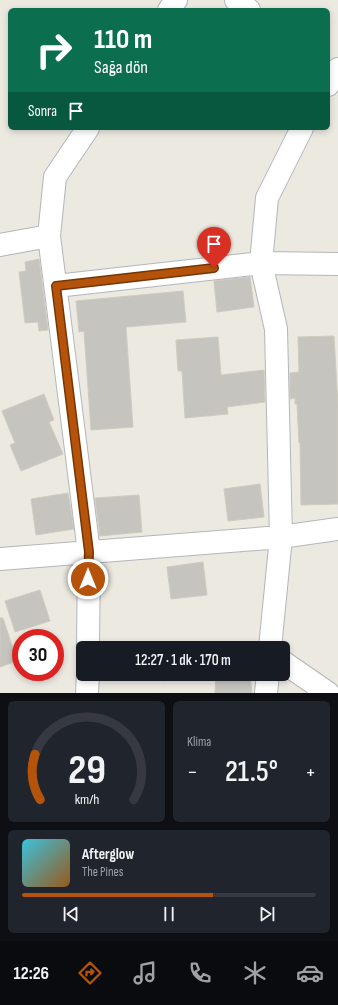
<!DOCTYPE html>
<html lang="tr">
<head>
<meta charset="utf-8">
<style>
  :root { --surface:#171b24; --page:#20242c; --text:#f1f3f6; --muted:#9ea1a6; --line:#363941; --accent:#b45309 }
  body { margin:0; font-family:"Sofia Sans Condensed",sans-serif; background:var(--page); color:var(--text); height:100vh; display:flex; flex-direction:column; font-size:15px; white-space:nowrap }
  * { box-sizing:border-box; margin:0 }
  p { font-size:13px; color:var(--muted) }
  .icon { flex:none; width:22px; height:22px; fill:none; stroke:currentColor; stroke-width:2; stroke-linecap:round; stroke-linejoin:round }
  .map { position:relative; height:693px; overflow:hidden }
  .side { display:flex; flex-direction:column; gap:8px; padding:8px; background:#0d0f14; flex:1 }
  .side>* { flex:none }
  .hud { position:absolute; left:8px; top:8px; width:322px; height:122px; border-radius:6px; box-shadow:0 2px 6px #0003; background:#0b6e4f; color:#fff; overflow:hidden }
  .speed { position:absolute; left:12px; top:629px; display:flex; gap:8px; font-size:20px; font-weight:700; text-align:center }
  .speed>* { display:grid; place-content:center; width:52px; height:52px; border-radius:50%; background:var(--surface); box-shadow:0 2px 6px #0003; line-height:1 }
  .speed .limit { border:6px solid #d22; background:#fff; color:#111 }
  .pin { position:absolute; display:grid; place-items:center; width:34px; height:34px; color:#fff; margin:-41px -17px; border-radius:50% 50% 50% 0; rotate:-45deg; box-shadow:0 0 4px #0007 }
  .pin .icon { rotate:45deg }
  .me { position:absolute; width:44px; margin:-22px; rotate:0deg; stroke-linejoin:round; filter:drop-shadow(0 0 3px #0008) }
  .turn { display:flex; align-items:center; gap:14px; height:84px; padding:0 20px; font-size:18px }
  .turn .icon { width:52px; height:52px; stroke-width:2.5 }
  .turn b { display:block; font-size:28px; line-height:34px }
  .then { display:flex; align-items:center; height:38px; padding:0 20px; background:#0003; gap:8px; font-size:15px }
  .big { font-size:30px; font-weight:600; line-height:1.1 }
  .side .card { flex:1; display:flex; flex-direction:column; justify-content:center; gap:6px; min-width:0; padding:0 14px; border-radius:6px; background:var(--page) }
  .side .dial { align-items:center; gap:0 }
  .dial svg { height:104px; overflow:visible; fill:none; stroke:var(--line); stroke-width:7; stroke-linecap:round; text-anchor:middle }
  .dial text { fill:var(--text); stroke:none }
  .song { display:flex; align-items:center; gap:12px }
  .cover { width:48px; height:48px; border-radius:6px; background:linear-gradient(135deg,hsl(190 70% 55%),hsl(30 70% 35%)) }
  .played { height:4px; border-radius:2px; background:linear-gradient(90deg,var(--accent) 65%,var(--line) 65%) }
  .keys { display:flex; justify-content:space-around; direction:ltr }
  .heat { display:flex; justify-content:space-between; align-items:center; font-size:22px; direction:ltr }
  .side .tiles { flex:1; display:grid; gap:8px; grid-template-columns:1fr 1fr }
  .card:last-child { grid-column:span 2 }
  .trip { position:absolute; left:76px; top:641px; width:214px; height:40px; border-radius:6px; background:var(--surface); box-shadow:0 2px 6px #0003; font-weight:600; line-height:40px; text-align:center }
  .menu { display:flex; height:64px; justify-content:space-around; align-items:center; background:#090b0e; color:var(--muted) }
  .menu .icon { width:28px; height:28px }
  .menu .on { color:var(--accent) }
  .menu b { font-size:18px; color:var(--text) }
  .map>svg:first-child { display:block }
  .building { fill:#c6c4be; stroke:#cfcbbf }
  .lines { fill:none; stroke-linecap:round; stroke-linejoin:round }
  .minor-casing { stroke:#b3b6ba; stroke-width:24 }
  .minor { stroke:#fff; stroke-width:22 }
  .route-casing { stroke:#753606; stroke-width:10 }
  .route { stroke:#b45309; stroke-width:7 }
</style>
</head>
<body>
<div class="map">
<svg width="338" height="693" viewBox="0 0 338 693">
  <rect width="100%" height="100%" fill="#ebe9e0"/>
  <path class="building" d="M39,259L48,330L39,331L38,322L25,323L19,272L26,271L25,262Z
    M250,277L254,307L217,312L214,281Z
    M183,291L186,322L126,327L133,427L91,430L84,331L79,332L76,301Z
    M334,336L338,405V504L301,505L300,443H299L297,404H295V398L290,399V373L299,372L298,337Z
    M218,337L221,375L264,370L265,402L227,407L228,414L185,418L182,371H178L176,340Z
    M44,394L54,420L49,422L63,454L21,471L10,445L15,443L2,411Z
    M260,484L264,517L228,521L224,489Z
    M68,493L74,529L36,535L31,499Z
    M139,495L142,532L100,536L95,498Z
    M203,562L207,595L171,599L167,567Z
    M40,590L50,621L15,632L5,601Z
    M0,618H3L17,661L0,667Z
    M192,642L194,648H164Z
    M162,674H196L164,681Z
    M216,674H250L252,693H215Z"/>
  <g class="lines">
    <g class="minor-casing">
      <path id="minor" d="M236,0L249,10
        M169,10L176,0
        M328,85L338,69
        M49,236L89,552L88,648
        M0,245L49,236L55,177L88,128
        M56,286L261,263L338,264
        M0,559L281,537L338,529
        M270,648L281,537L276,329L261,263L267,198L302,128
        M283,662L328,693
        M87,693L88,674
        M266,693L268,674"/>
    </g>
    <use href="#minor" class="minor"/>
  </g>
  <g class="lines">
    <g class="route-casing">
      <path id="route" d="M88,579L89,552L56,286L214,268"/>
    </g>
    <use href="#route" class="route"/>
  </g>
</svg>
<div class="speed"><div class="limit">30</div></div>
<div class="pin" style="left:214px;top:268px;background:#d93025"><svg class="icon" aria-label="arrive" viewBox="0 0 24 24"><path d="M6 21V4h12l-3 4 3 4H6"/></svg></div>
<svg class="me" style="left:88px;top:579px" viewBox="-20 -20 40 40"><circle r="17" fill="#b45309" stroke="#fff" stroke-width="3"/><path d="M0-11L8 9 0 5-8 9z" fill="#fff"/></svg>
<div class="trip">12:27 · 1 dk · 170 m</div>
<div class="hud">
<div class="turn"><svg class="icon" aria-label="right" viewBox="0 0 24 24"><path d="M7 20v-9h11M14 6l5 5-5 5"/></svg><div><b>110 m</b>Sağa dön</div></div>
<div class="then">Sonra<svg class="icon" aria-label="arrive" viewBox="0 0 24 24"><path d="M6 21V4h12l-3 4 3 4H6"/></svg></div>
</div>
</div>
<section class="side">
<div class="tiles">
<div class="card dial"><svg viewBox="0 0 100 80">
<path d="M14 69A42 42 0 1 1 86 69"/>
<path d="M14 69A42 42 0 0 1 10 34" stroke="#b45309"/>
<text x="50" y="56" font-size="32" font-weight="700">29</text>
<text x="50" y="72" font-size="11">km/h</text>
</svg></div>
<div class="card"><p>Klima</p>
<div class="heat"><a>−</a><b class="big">21.5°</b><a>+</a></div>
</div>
<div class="card">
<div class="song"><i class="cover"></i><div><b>Afterglow</b><p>The Pines</p></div></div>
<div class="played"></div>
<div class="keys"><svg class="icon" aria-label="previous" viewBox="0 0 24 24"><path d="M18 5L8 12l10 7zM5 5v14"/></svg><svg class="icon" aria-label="pause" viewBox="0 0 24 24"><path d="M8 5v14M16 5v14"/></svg><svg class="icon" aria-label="next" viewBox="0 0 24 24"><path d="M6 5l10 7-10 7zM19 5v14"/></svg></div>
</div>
</div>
</section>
<nav class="menu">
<b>12:26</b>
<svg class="icon on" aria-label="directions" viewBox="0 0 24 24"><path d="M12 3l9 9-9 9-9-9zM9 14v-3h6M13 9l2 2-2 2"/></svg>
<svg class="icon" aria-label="music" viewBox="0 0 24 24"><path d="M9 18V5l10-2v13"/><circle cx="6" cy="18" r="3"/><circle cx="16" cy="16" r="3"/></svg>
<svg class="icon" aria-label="phone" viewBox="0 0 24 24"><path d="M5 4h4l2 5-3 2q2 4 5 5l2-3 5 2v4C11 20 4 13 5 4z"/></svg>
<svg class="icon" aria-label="climate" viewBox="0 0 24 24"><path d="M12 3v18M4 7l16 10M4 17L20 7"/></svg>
<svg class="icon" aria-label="car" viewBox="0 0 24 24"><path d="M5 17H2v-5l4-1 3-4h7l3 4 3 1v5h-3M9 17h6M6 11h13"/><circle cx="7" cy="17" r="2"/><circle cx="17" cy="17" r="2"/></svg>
</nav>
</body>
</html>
